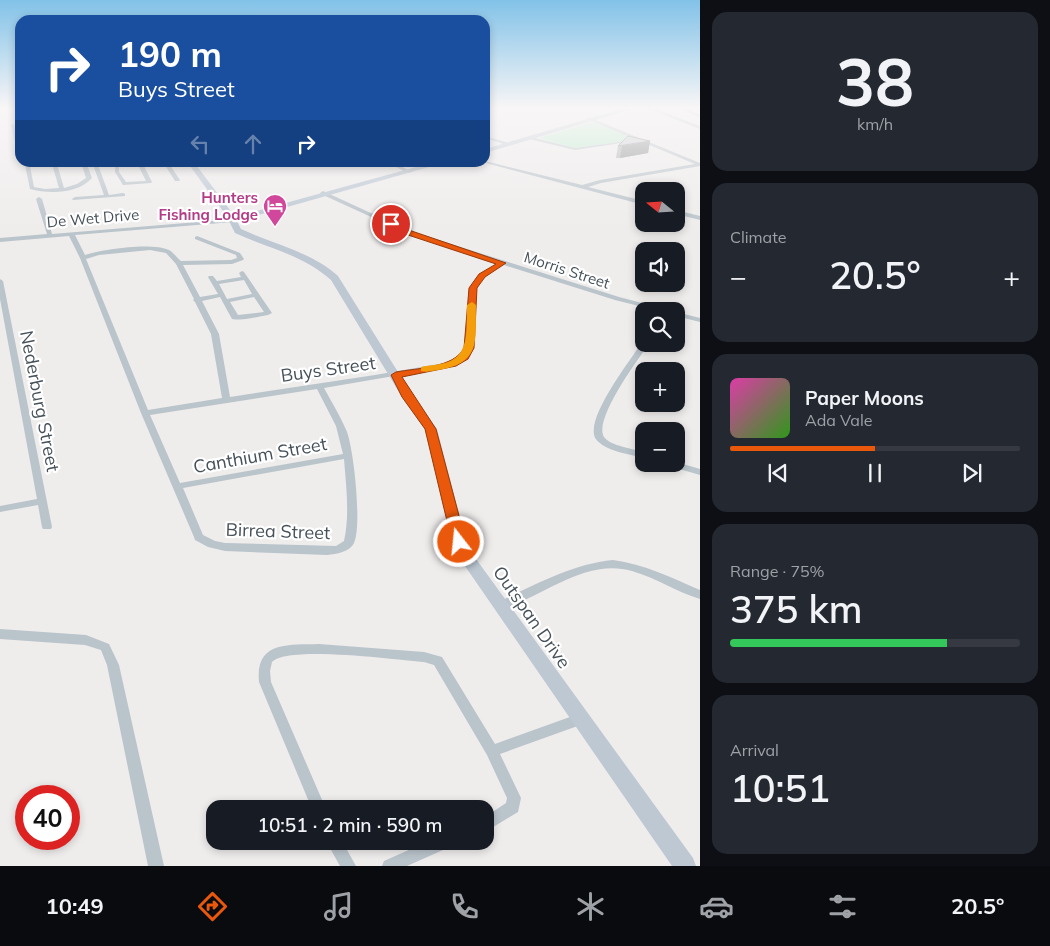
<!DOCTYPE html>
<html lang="en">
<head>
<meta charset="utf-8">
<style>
  :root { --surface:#171b24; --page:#242831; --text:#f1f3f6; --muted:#9ea1a6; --line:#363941; --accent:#ea580c }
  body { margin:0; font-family:Mulish,sans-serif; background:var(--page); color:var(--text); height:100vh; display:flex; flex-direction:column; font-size:19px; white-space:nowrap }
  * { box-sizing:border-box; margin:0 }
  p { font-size:16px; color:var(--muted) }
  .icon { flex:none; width:28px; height:28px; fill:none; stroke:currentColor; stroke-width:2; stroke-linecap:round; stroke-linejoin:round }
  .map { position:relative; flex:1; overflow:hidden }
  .drawer { display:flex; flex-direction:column; gap:12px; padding:12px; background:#0d0f14; width:350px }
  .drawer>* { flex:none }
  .top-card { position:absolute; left:15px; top:15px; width:475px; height:152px; border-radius:15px; box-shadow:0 2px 8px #0003; background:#1a4fa0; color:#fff; overflow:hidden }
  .needle { width:32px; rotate:288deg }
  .controls { position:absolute; left:635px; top:182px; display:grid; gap:10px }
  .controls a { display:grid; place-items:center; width:50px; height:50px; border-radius:10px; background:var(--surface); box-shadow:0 2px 8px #0003; font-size:25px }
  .speed { position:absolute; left:15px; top:785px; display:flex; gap:10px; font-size:25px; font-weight:700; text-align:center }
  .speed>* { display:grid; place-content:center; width:65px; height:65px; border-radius:50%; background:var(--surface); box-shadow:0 2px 8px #0003; line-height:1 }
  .speed .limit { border:8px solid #d22; background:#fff; color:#111 }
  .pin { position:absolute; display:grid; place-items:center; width:42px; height:42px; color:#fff; margin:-21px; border:2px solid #fff; border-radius:50%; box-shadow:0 1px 5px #0007 }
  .me { position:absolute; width:55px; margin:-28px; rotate:344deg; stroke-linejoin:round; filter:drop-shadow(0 0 4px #0008) }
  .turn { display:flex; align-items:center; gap:18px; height:105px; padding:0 20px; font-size:22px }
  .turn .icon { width:65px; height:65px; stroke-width:2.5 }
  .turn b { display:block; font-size:35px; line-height:42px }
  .lanes { display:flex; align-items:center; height:48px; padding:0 20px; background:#0003; justify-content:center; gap:25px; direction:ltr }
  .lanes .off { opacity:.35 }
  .big { font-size:38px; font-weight:600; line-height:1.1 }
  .drawer .widget { flex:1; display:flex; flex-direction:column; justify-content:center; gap:8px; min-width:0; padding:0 18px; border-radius:15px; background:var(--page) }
  .drawer .dial { align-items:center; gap:0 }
  .dial b { font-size:65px; line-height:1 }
  .song { display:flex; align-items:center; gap:15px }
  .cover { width:60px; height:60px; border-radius:8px; background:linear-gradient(135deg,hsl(320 70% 55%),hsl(110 70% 35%)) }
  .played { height:5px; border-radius:2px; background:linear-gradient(90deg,var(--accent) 50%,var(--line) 50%) }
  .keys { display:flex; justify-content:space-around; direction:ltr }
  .heat { display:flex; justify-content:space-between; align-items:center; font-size:28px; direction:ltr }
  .charge { height:8px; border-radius:4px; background:linear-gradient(90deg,#34c759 75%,var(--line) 0) }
  .trip { position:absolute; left:206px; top:800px; width:288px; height:50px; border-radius:15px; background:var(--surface); box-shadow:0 2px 8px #0003; font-weight:600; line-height:50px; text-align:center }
  .menu { display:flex; height:80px; justify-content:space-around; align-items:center; background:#090b0e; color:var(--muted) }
  .menu .icon { width:35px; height:35px }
  .menu .current { color:var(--accent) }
  .menu b { font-size:22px; color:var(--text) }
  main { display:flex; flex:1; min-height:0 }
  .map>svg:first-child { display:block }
  .green { fill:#baeccd }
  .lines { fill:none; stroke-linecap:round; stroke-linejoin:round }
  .street { fill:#bac4cb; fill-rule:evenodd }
  .secondary { fill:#bdc8d3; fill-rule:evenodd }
  .wall { fill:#adafb4 }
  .shaded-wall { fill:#8d8e92 }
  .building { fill:#c9cbd1; stroke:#8d8e92 }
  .route { fill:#ea580c; stroke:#983908 }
  .slow { fill:#f59e0b }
  .labels { text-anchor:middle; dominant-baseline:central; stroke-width:4.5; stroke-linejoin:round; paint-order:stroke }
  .far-hotel-label { font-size:15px; font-weight:bold; fill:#b23c85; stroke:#fff; text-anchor:end }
  .far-street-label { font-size:15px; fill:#455059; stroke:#fff }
  .street-label { font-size:18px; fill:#455059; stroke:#fff }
</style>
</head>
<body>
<main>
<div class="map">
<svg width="700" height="866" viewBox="0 0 700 866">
  <rect width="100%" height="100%" fill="#efecec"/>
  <path class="green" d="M593,122L633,136L632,140L575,148L539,138Z"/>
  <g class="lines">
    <path class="street" d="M643,107H650L700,126V129Z
      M678,107H684L700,115V118Z
      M692,107L700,108V111Z
      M588,117L700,163V166L601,183L588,187L644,201V205L482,162H485V161L582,185L600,180L695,164L587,119Z
      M13,124L15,125L20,145V155L18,154L11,125Z
      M485,136L509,143V144L507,145L485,138Z
      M531,137L575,148L633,140L635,141L575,150L529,139Z
      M40,162H67L57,164L64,188L77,184L86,178L81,162H86L92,178C78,194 49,194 30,189L25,165ZM52,164L59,188L45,189L34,187L30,166Z
      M92,162H97L109,195L123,193L125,194V196L73,200L72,199L75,197L104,195Z
      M124,162H142L152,182L151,183L123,185L115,172V165ZM137,163L146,181L126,182L119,172V166Z
      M163,162H168L180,180L179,181H175Z
      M386,162H393L412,172L408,173Z
      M323,191L410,231L619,297L669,310L670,311H659L615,300L504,265L484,277L476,288L473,348L468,359L452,366L324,388C332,403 341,417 347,432C354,451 362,526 354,543C350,552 336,554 327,555L225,551L208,547L195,540L194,537L141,413L80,258L69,236L0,242V238L47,234L36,199L39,197L42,199L52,234L235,219L236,220L233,222L75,235L85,255C103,249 152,242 169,250C173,252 177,258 181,261L231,260L237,258L236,255L195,239V237L197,236L240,253L244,259L243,260L232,264L183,265L200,297L218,294L208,277L209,276H213L217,281L241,277L239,273L242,271L244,272L272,313L268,315C256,317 244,321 232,319L220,297L202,301L219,334L230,397L375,375L450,362L462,356L465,348L470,288L480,275L498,263L406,233L321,194L320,193ZM150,250L166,253L176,264L194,299L193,300L195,302L211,334L222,398L148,410L86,259L99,255ZM244,280L252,294L227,299L219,284ZM254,297L264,312L238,315L230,302ZM317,389L336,426L343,454L180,483L150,415ZM344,459C346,485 350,515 344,541L336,546L225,543L215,541L203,535L183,488Z
      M676,210L700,216V220L676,214Z
      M0,279L3,281L52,527L51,529H43L42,527L38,505L0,512V506L37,499L0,299Z
      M676,312L700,318V322L676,316Z
      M642,342L649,344C638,359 593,420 604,437C610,446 634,449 644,452V458C632,455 608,451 600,443C597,441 594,437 594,434C590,412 630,361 642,342Z
      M676,462L700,469V475L669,466L667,464H676Z
      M613,560C644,564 672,578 700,590V599C677,592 656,578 632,571C585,558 545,596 502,609L498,608L496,605L498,602C535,585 572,564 613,560Z
      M0,629L86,635L109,644L119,665L164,866H148L107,665L101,650L85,645L0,639Z
      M319,644L424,652L442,657L495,744L581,713L586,715L587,719L586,723L500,754L521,798L518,812L485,832V817L506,803L507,798L487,755L434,665L424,662C397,660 288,645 272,662L270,671L271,682L326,809H312L259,682C255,641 288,645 319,644Z
      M326,841H342L356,866H340Z
      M429,841H454L452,846L407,866H382L384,861Z"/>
    <path class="secondary" d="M628,107H639L485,153V149Z
      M187,162H194L235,217L434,162H447L237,221L241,229C275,245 310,251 338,276L413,396L437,429L468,548L693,858L696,866H672L456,553L425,429L402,397L331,280C303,255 268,248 235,233L226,215Z"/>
  </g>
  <path class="wall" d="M650,141L648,153L620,158H616L618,146Z"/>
  <path class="shaded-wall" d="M650,141L648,153L620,158L622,146Z"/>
  <path class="building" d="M628,136L650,141L618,146Z"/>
  <linearGradient id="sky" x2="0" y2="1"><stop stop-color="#82c2e8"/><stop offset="0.47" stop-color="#f8f6f6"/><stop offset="1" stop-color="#f8f6f6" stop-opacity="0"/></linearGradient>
  <rect width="700" height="229" fill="url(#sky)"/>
  <path class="route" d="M388,223L506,263L485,277L477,288L474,348L468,359L456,366L402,377L436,429L466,542L459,547L452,542L425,429L402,397L391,375L396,372C417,368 454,368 464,348L469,288L479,274L496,264L405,234L388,226Z"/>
  <path class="slow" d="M472,302L476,305C475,336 482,361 444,369C436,370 428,373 421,371V367C430,365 440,365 448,362C471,354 466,324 467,305Z"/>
  <defs>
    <g id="hotel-pin" transform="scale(1.25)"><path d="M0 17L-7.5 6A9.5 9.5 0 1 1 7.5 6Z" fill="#d1479c" stroke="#fff"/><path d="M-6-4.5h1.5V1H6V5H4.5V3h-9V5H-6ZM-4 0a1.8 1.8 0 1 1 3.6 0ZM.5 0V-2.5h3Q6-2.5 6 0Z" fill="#fff"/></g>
  </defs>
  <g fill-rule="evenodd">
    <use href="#hotel-pin" x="275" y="206"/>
  </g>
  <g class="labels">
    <g class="far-hotel-label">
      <text x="258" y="197">Hunters<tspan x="258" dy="17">Fishing Lodge</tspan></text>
    </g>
    <g class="far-street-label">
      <text transform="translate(93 218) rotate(-5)">De Wet Drive</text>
      <text transform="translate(567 270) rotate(18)">Morris Street</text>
    </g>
    <g class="street-label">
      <text transform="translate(328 369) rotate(-8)">Buys Street</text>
      <text transform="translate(40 401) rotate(79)">Nederburg Street</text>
      <text transform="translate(260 455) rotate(-10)">Canthium Street</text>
      <text transform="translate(278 531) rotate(2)">Birrea Street</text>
      <text transform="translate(532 617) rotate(55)">Outspan Drive</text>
    </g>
  </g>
</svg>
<div class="controls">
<a><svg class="needle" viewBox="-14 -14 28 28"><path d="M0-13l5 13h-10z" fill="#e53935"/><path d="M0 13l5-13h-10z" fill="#9ea1a6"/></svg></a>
<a><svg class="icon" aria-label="sound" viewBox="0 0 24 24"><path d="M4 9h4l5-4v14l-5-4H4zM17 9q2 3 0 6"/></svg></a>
<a><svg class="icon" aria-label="search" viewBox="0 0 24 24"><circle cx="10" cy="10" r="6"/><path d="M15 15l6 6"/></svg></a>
<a>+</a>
<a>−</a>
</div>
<div class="speed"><div class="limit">40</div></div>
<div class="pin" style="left:391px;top:224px;background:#d93025"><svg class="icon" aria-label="arrive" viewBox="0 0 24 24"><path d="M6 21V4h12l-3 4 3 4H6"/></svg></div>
<svg class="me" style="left:459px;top:542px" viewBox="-20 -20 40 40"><circle r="17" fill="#ea580c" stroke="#fff" stroke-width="3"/><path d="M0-11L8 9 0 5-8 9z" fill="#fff"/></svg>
<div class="trip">10:51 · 2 min · 590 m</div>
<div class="top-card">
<div class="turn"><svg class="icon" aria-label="right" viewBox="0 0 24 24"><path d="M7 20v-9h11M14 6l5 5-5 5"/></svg><div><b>190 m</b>Buys Street</div></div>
<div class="lanes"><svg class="icon off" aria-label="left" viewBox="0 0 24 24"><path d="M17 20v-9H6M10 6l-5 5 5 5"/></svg><svg class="icon off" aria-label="ahead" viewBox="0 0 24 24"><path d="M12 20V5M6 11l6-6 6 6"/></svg><svg class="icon" aria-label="right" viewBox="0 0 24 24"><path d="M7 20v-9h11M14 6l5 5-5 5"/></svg></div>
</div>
</div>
<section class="drawer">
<div class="widget dial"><b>38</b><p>km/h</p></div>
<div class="widget"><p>Climate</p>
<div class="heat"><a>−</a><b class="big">20.5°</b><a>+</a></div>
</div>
<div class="widget">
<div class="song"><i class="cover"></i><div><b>Paper Moons</b><p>Ada Vale</p></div></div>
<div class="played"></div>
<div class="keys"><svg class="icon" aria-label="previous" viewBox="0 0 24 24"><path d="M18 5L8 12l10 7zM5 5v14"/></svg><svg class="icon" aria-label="pause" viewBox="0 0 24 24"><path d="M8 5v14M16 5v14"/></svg><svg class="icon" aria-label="next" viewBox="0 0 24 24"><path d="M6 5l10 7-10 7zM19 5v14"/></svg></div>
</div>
<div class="widget"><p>Range · 75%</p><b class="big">375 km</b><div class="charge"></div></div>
<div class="widget"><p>Arrival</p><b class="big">10:51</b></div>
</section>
</main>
<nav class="menu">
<b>10:49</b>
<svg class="icon current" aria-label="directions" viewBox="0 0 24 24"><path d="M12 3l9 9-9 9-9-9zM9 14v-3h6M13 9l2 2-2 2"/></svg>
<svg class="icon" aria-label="music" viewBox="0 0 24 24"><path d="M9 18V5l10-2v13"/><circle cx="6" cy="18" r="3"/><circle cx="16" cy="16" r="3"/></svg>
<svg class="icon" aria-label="phone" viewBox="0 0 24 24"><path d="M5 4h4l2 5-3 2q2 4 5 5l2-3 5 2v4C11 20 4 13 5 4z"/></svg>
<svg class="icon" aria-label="climate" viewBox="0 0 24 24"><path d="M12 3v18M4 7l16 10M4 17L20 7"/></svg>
<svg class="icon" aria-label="car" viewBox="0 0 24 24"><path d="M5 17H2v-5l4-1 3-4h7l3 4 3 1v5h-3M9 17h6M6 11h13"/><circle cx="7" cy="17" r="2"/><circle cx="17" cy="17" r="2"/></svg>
<svg class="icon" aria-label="filters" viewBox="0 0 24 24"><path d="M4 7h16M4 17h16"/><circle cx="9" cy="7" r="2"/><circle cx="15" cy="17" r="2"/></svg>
<b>20.5°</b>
</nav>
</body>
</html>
